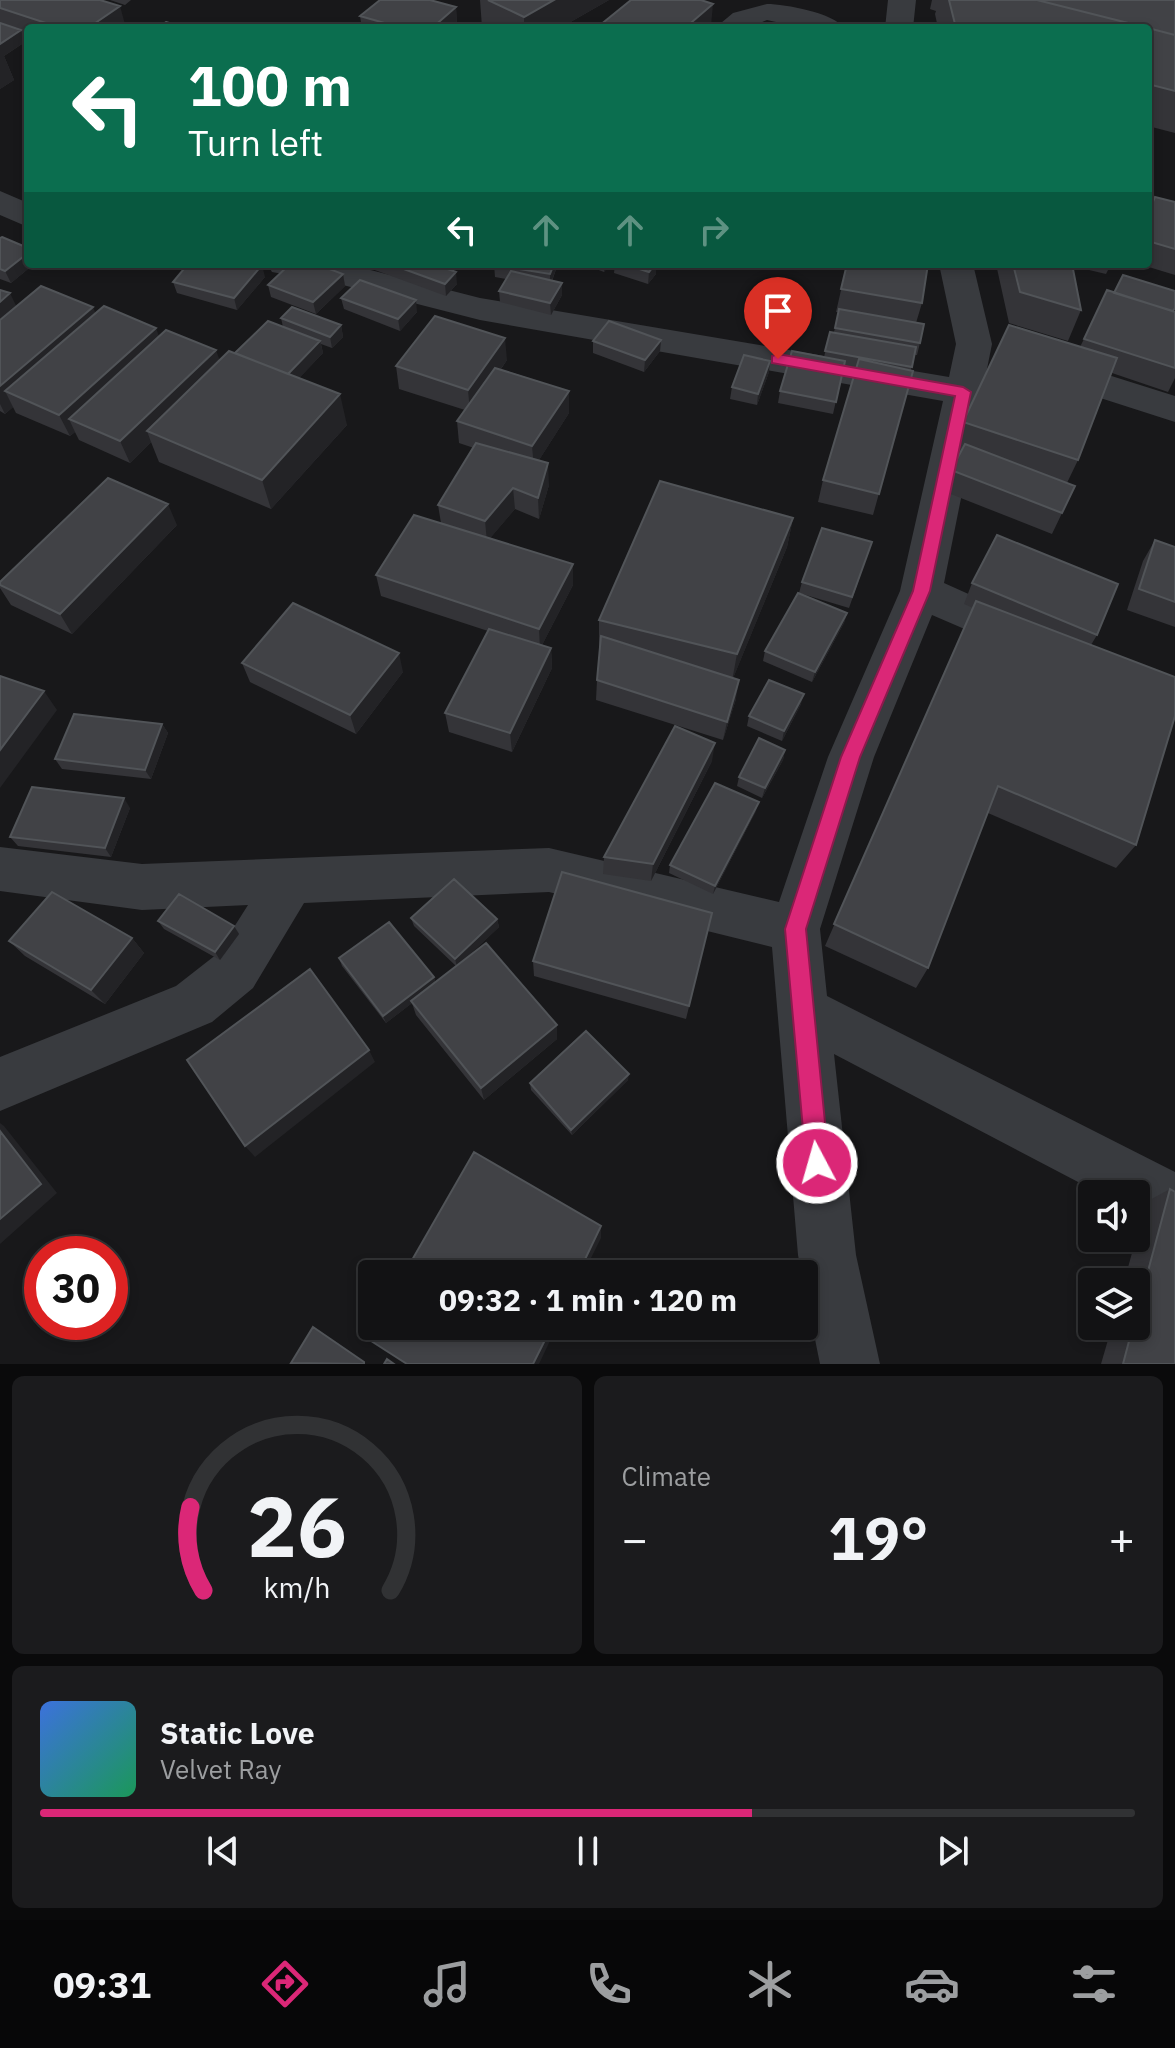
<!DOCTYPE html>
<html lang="en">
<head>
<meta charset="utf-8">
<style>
  :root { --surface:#121214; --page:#1b1b1d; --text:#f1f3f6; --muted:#9c9ea0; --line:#313234; --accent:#db2777 }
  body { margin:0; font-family:"IBM Plex Sans",sans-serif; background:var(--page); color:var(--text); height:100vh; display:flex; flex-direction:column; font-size:30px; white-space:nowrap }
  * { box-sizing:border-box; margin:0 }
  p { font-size:26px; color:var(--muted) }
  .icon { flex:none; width:44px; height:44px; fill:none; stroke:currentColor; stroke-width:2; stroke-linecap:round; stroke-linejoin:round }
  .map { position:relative; height:1364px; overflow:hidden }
  .details { display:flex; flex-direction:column; gap:12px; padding:12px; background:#0a0a0b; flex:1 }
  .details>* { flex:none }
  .top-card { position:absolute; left:24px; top:24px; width:1128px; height:244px; border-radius:8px; box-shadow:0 4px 12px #0003,0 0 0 2px var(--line); background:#0b6e4f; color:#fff; overflow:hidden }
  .controls { position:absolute; left:1078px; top:1180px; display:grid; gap:16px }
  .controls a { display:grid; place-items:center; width:72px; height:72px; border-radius:8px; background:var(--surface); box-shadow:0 4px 12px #0003,0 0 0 2px var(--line); font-size:40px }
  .speed { position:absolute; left:24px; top:1236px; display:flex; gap:16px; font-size:40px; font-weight:700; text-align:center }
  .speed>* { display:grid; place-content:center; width:104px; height:104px; border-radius:50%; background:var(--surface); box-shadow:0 4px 12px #0003,0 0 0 2px var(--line); line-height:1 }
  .speed .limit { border:12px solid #d22; background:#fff; color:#111 }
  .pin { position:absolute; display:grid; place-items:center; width:68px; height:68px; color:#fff; margin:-82px -34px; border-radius:50% 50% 50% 0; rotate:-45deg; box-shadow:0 0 8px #0007 }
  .pin .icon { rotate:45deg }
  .me { position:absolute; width:88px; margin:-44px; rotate:354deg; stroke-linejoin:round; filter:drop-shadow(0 0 6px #0008) }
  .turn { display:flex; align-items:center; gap:28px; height:168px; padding:0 32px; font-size:36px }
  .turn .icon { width:104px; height:104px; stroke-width:2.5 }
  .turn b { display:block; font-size:56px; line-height:68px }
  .lanes { display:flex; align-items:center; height:76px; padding:0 32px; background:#0003; justify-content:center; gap:40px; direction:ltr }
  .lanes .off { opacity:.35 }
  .big { font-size:60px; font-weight:800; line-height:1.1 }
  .details .card { flex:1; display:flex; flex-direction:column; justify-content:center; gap:12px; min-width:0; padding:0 28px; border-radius:12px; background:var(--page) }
  .details .dial { align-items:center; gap:0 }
  .dial svg { height:208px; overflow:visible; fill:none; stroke:var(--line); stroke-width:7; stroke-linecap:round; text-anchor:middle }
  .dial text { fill:var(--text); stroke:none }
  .song { display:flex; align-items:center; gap:24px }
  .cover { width:96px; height:96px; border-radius:12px; background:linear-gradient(135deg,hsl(220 70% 55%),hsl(150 70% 35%)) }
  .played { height:8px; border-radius:4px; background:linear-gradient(90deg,var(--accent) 65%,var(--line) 65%) }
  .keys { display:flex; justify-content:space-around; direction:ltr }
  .heat { display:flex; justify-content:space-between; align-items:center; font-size:44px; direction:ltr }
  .details .tiles { flex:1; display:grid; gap:12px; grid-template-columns:1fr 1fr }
  .card:last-child { grid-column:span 2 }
  .trip { position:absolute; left:358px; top:1260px; width:460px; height:80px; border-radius:8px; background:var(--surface); box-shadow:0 4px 12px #0003,0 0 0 2px var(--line); font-weight:800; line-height:80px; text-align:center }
  .menu { display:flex; height:128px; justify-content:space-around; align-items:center; background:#070708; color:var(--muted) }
  .menu .icon { width:56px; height:56px }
  .menu .selected { color:var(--accent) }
  .menu b { font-size:36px; color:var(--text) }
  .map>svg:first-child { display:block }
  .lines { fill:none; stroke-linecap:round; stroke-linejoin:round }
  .minor { fill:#393b3f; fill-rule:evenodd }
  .wall { fill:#343438 }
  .shaded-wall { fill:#232326 }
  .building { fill:#414246; stroke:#515458; stroke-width:2 }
  .route { fill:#db2777; stroke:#8e194d; stroke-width:2 }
</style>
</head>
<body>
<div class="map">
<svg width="1175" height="1364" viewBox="0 0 1175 1364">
  <rect width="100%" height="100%" fill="#18181a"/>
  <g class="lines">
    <path class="minor" d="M888,0H916L913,28H885Z
      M767,4C785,4 834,13 844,28H803L767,20L748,28H715L733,13Z
      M0,191L28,203V227L0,215Z
      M267,264H347L480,298L949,377L956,344L939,264H973L992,344L944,583L1040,626L1046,638L1040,650L1025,655L932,615L874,757L820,929L827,996L1175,1172V1230L1136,1212V1194H1101L834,1054L856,1255L880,1364H820L798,1255L772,947L549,892L304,903L253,988L212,1022L0,1111V1057L176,986L217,954L248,905L142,910L0,891V847L142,864L549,848L779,902L828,757L900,591L943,401L480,320L339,284L272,272Z
      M1048,356L1175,396V422L1035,377L1030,368L1035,359Z"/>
  </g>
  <path class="wall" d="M0,0L126,28H28V37L23,35L25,42L4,56L14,80L0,89Z
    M110,0H131L125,5Z
    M480,0H609L560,28H485L482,27Z
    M932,0H1175V133L1148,126V28H938L935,14L936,11L930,9Z
    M456,7L457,28H362L360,16Z
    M1175,202V275L1139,264H1148V213Z
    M0,238L28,264H34L11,283L0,279Z
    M371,264H434L457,284L446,296L372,269Z
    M494,264H558L552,281L562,283V295L551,315L500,302L499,291L506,279L495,277Z
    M583,264H610L604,272Z
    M615,264H656V274L648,284L614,273Z
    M847,264L922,303L916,323L920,343L917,355H914L911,370L913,371L873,515L818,502L823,480L856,369L844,366L833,414L778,403L780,391L824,357L830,332H834L839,312H836Z
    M996,264H1111L1106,274L1072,266L1081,310L1068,341L1009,323Z
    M343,274L345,286L316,314L271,297L268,285Z
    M265,277L237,310L177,293L173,282Z
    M0,290L17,307L95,313L220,360L283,327L281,318L341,325L343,337L332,348L321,344L323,353L299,378L347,425L271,509L159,462L151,442L130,463L79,440L75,432L70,436L16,413L13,407L5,414L0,411Z
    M341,298L417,312L400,331L344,309Z
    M1173,311L1175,312V378L1168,392L1112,373L1078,460L1067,483L1075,486L1052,534L943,491L951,470L960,454L953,452L963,422L1080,347L1084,339Z
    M661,340L660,351L644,372L593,353V341Z
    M507,360L501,369L569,391V413L539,460L549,485L539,519L515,509L490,538L573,564V585L542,645L551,648L552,668L512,752L449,732L445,713L488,631L381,596L376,575L441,523L438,505L474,448L459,443L457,421L465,410L399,389L396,366Z
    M769,372L757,405L730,399L732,387Z
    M793,518L787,547L733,678L736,699L723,740L596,700L597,680L600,648H599V620Z
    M177,525L72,634L11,605L0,588V582Z
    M1155,540L1175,547V627L1127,610L1143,561Z
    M872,542L849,608L799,593L802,582Z
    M972,583L1097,635L1091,645L1136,845L1116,868L988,813L928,968L916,988L825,946L973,608L964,604Z
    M847,613L844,623L812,682L763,661L765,651Z
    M242,663L403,672L356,734L250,682Z
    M801,704L782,741L747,726L749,716Z
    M162,724L168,733L151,779L62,769L55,759Z
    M785,750L783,760L762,798L737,786L739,777Z
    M712,761L651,881L603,874L604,857Z
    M130,808L111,857L18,846L10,837Z
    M756,811L713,894L669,873L670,865Z
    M712,913L686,1019L534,976L533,961Z
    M411,918L497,919L499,927L466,958L557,1039L484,1100L416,1015L412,1003L386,1023L342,966L339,958L434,977L435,982L456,966L414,926Z
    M158,921L234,926L239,934L220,960L164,929Z
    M132,938L144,953L105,1004L25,956L9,941Z
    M628,1080L572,1135L531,1090L530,1083Z
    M1170,1189L1175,1364H1101L1112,1326H1136V1282H1124L1146,1202Z"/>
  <path class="shaded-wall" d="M554,0H609L560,28H524V17Z
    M713,4L711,26L709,28H685Z
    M120,6L126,28H88Z
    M456,7L457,28H432Z
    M21,30L25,42L4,56L14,80L0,89V44Z
    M28,253V264H34L11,283L5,271Z
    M554,264H558L550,285V274Z
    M604,264H610L604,272Z
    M655,264H656V274L648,284L649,272Z
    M262,265L265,277L237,310L234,298Z
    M456,272L457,284L446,296L445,284Z
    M343,274L345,286L316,314L313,302Z
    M562,283V295L551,315L550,303Z
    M10,293L21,316L0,335V302Z
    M416,300L417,312L400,331L398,319Z
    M93,307L102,329L5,391L13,407L5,414L0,404V386Z
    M341,325L343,337L332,348L330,337Z
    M156,328L164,350L69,419L75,432L70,436L59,415Z
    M505,338L507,360L470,412L468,390Z
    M661,340L660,351L644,372L645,360Z
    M320,341L323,353L289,389L286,377Z
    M216,350L224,372L147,431L151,442L130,463L120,441Z
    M770,361L769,372L757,405L758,394Z
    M569,391V413L534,468L532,446Z
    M340,394L347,425L271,509L262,480Z
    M548,463L549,485L539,519L538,498Z
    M513,488L515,509L487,542L485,521Z
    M168,504L177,525L72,634L60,614Z
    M793,518L787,547L732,681L737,654Z
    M573,564V585L540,649L539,629Z
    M847,613L844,623L812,682L815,672Z
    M551,648L552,668L512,752L510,733Z
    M399,653L403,672L356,734L350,715Z
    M739,680L736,699L723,740L727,722Z
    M44,691L57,710L0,788V750Z
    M804,694L801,704L782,741L784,731Z
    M162,724L168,733L151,779L145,770Z
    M715,743L712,761L651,881L653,864Z
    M785,750L783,760L762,798L765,788Z
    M124,798L130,808L111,857L105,848Z
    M759,802L756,811L713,894L715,886Z
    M497,919L499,927L457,967L455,959Z
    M234,926L239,934L220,960L215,952Z
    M132,938L144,953L105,1004L91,990Z
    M434,977L436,985L386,1023L383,1016Z
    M557,1025V1039L484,1100L481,1088Z
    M369,1050L375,1062L255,1157L245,1146Z
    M629,1074L628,1080L572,1135L571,1130Z
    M0,1123L4,1126L57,1193L0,1244Z
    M601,1226V1238L583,1274H578Z
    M552,1326H557L539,1364H533Z"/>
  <path class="building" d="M0,0H100L120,6L88,28H61L0,8Z
    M380,0H430L456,7L432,28H402L360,16Z
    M488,0H554L524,17Z
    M631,0H701L713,4L685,28H604L599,26Z
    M949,0H1037L1148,28H956Z
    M1037,0H1175V35L1148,28Z
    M166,22L185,28H157Z
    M0,23L21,30L0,44Z
    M1148,28L1175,35V91L1148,84Z
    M1155,197L1175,202V249L1148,241V213Z
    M2,237L28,248V253L5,271L0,269V238Z
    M188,264H257L262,265L234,298L173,282Z
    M290,264H316L343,274L313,302L268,285Z
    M390,264H434L456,272L445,284Z
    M494,264H554L550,274L494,265Z
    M624,264H655L649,272Z
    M847,264H928L922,303L841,289Z
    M1013,264H1072L1081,310L1020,292Z
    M511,271L562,283L550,303L499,291Z
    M1123,275L1175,291V308L1173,311L1114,293Z
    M360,280L416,300L398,319L341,298Z
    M41,286L93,307L0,386V320Z
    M0,290L10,293L0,302Z
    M1107,290L1175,312V368L1084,339Z
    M104,306L156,328L59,415L5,391Z
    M292,307L341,325L330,337L281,318Z
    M839,309L924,324L920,343L835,328Z
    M435,316L505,338L468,390L396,366Z
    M268,321L320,341L288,374L235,353Z
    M609,321L661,340L645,360L593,341Z
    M1009,325L1117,358L1078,460L963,422Z
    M166,330L216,350L120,441L69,419Z
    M830,332L916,347L912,367L825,351Z
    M229,351L340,394L262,480L147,431Z
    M792,351L845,361L836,402L780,391Z
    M744,355L770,361L758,394L732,387Z
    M859,359L913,371L879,494L823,480Z
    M495,368L569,391L532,446L457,421Z
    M476,443L548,463L538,498L513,488L485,521L438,505Z
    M965,444L1075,486L1062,513L951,470Z
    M108,478L168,504L60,614L0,585V582Z
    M660,481L793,518L737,654L599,620Z
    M414,515L573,564L539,629L376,575Z
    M822,528L872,542L852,597L802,582Z
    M997,535L1118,584L1097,635L972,583Z
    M1155,540L1175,547V602L1139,589Z
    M798,593L847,613L815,672L765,651Z
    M976,601L1175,677V716L1136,845L998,786L928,968L834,924Z
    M293,603L399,653L350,715L242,663Z
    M489,629L551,648L510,733L445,713Z
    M601,636L739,680L727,722L597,680Z
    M0,676L44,691L0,750Z
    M769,680L804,694L784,731L749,716Z
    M74,714L162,724L145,770L55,759Z
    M675,726L715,743L653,864L604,857Z
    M759,738L785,750L765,788L739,777Z
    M715,783L759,802L715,886L670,865Z
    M32,787L124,798L105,848L10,837Z
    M562,872L712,913L689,1006L533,961Z
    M454,879L497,919L455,959L411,918Z
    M52,892L132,938L91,990L9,941Z
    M179,894L234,926L215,952L158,921Z
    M389,922L434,977L383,1016L339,958Z
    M486,943L557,1025L481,1088L411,1001Z
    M310,969L369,1050L245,1146L187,1060Z
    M586,1031L629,1074L571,1130L530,1083Z
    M0,1131L41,1184L0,1219Z
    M474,1152L601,1226L578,1274H404Z
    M1170,1189L1175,1192V1364H1123L1133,1326H1136V1316Z
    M375,1326H552L533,1364H407L368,1339Z
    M313,1327L364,1362V1364L291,1363Z
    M387,1359L394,1364H384Z"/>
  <path class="route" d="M778,354L963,387L971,392L930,591L860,757L806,929L829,1163L825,1171L817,1175L809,1171L806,1163L785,929L841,757L913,591L955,396L772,363V356Z"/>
</svg>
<div class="controls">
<a><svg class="icon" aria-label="sound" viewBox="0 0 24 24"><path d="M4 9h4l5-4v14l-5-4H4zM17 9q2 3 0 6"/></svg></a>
<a><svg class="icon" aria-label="layers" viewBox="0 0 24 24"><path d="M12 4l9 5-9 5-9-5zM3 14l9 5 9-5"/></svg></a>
</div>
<div class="speed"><div class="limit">30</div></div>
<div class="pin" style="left:778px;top:359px;background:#d93025"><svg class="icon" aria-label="arrive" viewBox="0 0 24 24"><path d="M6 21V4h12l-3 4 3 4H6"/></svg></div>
<svg class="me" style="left:817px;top:1163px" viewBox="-20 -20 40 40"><circle r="17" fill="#db2777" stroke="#fff" stroke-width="3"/><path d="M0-11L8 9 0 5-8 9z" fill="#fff"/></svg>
<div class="trip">09:32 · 1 min · 120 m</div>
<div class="top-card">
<div class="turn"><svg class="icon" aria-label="left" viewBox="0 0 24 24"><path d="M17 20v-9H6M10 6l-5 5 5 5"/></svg><div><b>100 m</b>Turn left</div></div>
<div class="lanes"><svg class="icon" aria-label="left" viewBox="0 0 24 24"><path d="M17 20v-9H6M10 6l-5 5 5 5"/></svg><svg class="icon off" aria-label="ahead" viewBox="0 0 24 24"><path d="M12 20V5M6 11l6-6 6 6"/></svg><svg class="icon off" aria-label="ahead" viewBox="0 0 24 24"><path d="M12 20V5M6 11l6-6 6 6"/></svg><svg class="icon off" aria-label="right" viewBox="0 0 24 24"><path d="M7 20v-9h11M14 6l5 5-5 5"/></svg></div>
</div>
</div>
<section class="details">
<div class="tiles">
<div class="card dial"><svg viewBox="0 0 100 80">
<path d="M14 69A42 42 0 1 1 86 69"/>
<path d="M14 69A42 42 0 0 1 9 37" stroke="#db2777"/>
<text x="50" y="56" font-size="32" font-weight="700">26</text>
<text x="50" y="72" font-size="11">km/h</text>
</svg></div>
<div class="card"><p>Climate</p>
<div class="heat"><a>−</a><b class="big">19°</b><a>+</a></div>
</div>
<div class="card">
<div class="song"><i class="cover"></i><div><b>Static Love</b><p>Velvet Ray</p></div></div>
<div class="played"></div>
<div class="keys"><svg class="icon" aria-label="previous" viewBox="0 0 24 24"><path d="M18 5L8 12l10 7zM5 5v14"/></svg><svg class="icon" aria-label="pause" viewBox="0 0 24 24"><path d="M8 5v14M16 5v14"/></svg><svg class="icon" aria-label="next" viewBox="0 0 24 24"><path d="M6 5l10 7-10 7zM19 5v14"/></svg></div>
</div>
</div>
</section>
<nav class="menu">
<b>09:31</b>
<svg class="icon selected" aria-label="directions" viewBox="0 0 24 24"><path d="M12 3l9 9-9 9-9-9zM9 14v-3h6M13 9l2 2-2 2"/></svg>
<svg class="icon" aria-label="music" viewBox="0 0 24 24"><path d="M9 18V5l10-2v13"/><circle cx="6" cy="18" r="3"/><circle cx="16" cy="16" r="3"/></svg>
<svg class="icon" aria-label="phone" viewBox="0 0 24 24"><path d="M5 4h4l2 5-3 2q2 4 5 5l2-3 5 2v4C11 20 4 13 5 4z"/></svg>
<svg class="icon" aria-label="climate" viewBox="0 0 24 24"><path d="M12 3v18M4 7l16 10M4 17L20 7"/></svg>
<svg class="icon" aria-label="car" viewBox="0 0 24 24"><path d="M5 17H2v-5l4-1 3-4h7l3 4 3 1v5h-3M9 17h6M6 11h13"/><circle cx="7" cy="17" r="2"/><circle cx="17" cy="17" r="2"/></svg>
<svg class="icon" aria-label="filters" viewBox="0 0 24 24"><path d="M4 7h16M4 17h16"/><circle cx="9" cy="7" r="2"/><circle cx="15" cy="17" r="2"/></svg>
</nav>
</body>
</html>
